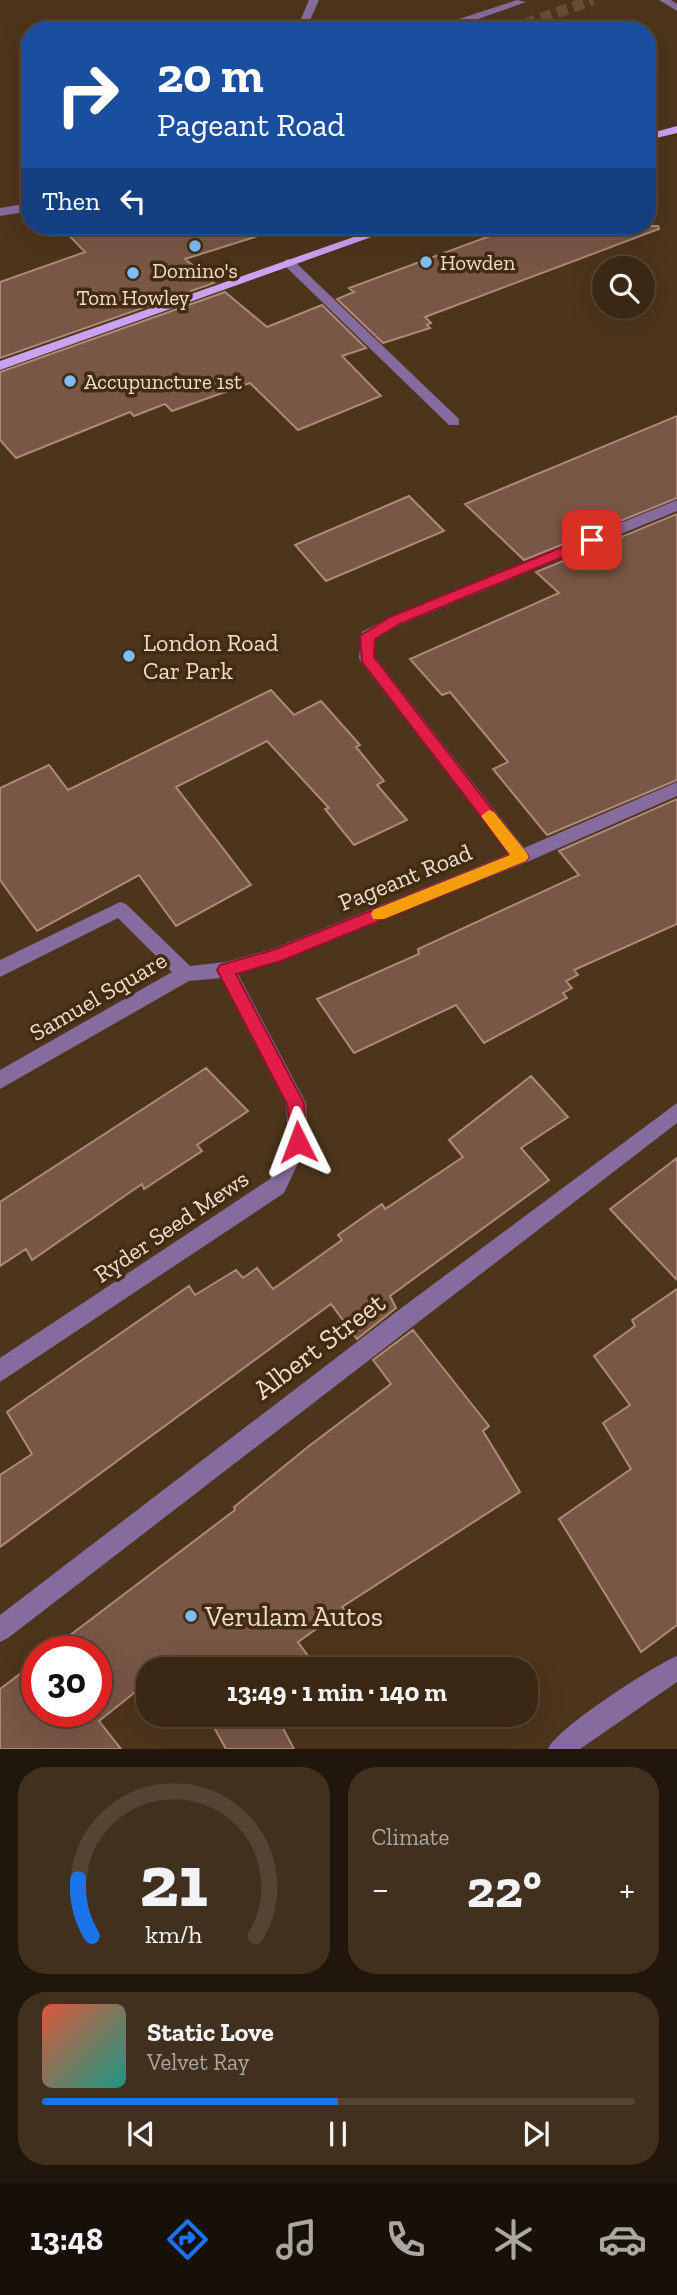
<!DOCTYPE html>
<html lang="en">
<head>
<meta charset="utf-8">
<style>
  :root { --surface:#3a2814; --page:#41301d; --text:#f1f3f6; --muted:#aba6a0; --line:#544434; --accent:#1a73e8 }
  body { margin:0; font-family:"Zilla Slab",serif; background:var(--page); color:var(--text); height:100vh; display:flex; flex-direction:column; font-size:26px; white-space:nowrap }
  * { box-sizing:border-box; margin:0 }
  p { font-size:23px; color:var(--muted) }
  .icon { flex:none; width:38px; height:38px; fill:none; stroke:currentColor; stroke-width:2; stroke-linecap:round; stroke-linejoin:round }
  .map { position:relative; height:1749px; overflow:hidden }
  .sheet { display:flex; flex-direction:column; gap:18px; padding:18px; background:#20160b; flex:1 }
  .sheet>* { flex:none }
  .banner { position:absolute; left:21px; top:21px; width:635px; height:214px; border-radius:28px; box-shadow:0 7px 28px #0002,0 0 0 2px var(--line); background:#1a4fa0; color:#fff; overflow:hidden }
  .tools { position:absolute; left:592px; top:256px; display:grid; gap:14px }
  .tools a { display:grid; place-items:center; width:63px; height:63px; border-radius:50%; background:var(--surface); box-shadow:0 7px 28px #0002,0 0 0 2px var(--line); font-size:35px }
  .speed { position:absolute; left:21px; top:1636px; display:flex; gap:14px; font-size:35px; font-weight:700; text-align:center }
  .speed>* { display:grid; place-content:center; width:91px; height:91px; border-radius:50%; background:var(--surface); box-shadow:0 7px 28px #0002,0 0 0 2px var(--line); line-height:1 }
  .speed .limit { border:10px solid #d22; background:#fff; color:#111 }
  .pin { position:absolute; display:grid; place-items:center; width:60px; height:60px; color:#fff; margin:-30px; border-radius:14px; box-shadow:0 4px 10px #0006 }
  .me { position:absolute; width:77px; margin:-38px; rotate:357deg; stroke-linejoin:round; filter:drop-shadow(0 0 5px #0008) }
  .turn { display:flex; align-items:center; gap:24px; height:147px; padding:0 21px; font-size:32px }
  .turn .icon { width:91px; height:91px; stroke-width:2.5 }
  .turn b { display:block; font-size:49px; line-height:60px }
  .then { display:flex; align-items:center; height:66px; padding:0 21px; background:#0003; gap:14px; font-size:26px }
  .big { font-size:52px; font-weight:800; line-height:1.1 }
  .sheet .widget { flex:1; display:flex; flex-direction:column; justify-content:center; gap:10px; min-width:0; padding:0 24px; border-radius:28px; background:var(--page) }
  .sheet .dial { align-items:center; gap:0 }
  .dial svg { height:182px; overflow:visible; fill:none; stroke:var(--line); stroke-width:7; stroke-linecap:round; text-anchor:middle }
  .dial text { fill:var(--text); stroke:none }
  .song { display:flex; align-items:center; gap:21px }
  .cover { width:84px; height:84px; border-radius:10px; background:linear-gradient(135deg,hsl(10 70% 55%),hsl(170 70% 35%)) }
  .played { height:7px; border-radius:4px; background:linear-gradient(90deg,var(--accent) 50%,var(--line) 50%) }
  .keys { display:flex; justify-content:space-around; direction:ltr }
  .heat { display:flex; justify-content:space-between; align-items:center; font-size:38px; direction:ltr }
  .sheet .tiles { flex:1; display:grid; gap:18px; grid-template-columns:1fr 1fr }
  .widget:last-child { grid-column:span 2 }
  .trip { position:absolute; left:136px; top:1657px; width:402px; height:70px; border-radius:28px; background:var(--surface); box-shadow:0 7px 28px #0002,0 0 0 2px var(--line); font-weight:800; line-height:70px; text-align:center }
  .dock { display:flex; height:112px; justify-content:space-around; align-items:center; background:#171008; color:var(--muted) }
  .dock .icon { width:49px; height:49px }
  .dock .on { color:var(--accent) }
  .dock b { font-size:32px; color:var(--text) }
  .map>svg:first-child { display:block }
  .building { fill:#795746; stroke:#ae8977; stroke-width:2 }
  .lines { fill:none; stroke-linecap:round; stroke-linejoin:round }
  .minor-tunnel { stroke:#654e36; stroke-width:11; stroke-dasharray:11 6; stroke-linecap:butt }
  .minor { fill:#866c9e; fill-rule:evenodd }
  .major { fill:#cba1f3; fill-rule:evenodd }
  .route { fill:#e11d48; stroke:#92132f; stroke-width:2 }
  .slow { fill:#f59e0b }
  .poi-dot { fill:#7dbef9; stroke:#422b11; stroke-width:2.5 }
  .labels { text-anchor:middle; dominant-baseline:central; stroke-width:7; stroke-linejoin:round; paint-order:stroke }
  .far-poi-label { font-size:21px; fill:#ecddcf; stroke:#422b11; text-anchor:start }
  .poi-label { font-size:24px; fill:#ecddcf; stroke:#422b11; text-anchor:start }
  .street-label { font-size:24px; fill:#ecddcf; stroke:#422b11 }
  .near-street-label { font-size:28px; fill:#ecddcf; stroke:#422b11 }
  .near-poi-label { font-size:28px; fill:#ecddcf; stroke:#422b11; text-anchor:start }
</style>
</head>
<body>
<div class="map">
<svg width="677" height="1749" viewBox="0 0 677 1749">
  <rect width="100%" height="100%" fill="#4d351b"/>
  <path class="building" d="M60,226H260L261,235L185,259L214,283L0,358V282L85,252Z
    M517,226H658L659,229L425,317L431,323L427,325L430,328L383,343L337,299L354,292L349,288Z
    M225,292L267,327L322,305L366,348L342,356L381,396L298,430L250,383L172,411L165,404L134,416L130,412L16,458L0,440V372Z
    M677,416V498L524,560L465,504Z
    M409,496L444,531L326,581L295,545Z
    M677,514V780L547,835L493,769L508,762L450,692L442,695L410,659L559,593L536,572Z
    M271,690L294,715L321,701L360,745L356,747L384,781L377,785L407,820L354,845L325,809L329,808L267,741L176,787L251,885L176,926L139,875L37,931L0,880V788L49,765L68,790Z
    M677,799V924L574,970L578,975L566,981L572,988L563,993L567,998L484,1043L456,1005L354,1053L317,999L419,954L418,949L579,875L559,851Z
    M206,1068L248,1111L197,1145L202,1151L144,1189L142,1184L32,1260L26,1249L0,1266V1202Z
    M531,1076L568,1117L521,1148L549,1180L390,1296L396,1308L357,1339L331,1304L0,1547V1475L32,1454L7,1412L189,1286L195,1295L236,1270L243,1278L257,1268L273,1289L342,1240L338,1235L382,1204L385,1209L463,1157L449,1140Z
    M677,1158V1280L610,1209Z
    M677,1289V1625L641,1652L559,1519L631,1469L603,1423L630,1405L594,1356L635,1326L632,1320Z
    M413,1330L489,1426L483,1431L520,1492L342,1607L344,1609L298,1642L308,1656L285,1670H181L175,1659L162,1670H149V1681L99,1721L121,1749H0V1689L37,1661V1712H96V1652H48L235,1510L234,1507L309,1446L391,1384L373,1360Z
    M207,1715H276L294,1749H226Z"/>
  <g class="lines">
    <path class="minor-tunnel" d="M525,24L593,0"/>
    <path class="minor" d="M309,0H319L308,25L298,30H284L300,21Z
      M517,0L526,2L464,24L459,30H448L456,20Z
      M659,0H671L677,4V11Z
      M525,21L529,22V26L519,30H504Z
      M30,203V211L0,216V208Z
      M289,259L293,260L459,419V425H449L285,266V260Z
      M677,500V511L400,625L375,639V657L524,848L677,782V796L527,862L281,961L238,974L306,1103L308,1142L284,1193L0,1382V1358L270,1179L288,1142L286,1104L221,978L189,981L0,1089V1070L172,972L118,918L0,977V960L120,902L126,904L190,966L226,962L272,949L509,854L361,662L359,658L362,632L390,617Z
      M677,1103V1123L8,1638L0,1642V1615L396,1312Z
      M677,1656V1682L580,1749H548C557,1728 653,1666 677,1656Z"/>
    <path class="major" d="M677,126V133L648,140V134Z
      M385,226H402L0,370V361Z"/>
  </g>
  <path class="route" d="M592,535L597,537V543L400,624L375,639L374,657L529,857L526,861L281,961L236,974L304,1103L307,1142L304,1148L298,1151L292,1148L287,1104L217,970L220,965L273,950L510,855L362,662L360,636L390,617Z"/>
  <path class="slow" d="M489,810L494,812L526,852L529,857L526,861L384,919H373L371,914L373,910L510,855L481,816Z"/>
  <g class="poi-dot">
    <circle cx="195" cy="246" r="7"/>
    <circle cx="426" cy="262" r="7"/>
    <circle cx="133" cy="273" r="7"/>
    <circle cx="70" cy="381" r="7"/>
    <circle cx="129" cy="656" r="7"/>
    <circle cx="191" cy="1616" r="7"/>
  </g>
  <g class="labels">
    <g class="far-poi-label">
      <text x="440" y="262">Howden</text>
      <text x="195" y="270" text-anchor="middle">Domino's</text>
      <text x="133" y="297" text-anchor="middle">Tom Howley</text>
      <text x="84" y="381">Accupuncture 1st</text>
    </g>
    <g class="poi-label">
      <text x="143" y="642">London Road<tspan x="143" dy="28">Car Park</tspan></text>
    </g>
    <g class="street-label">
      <text transform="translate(405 877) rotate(-22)">Pageant Road</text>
      <text transform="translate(98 996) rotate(-30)">Samuel Square</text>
      <text transform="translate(171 1226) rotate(-34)">Ryder Seed Mews</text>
    </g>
    <g class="near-street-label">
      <text transform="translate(319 1346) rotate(-37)">Albert Street</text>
    </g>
    <g class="near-poi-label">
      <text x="205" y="1616">Verulam Autos</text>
    </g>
  </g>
</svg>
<div class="tools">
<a><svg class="icon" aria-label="search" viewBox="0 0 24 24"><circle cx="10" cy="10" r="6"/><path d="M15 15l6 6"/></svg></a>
</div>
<div class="speed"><div class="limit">30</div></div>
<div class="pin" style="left:592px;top:540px;background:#d93025"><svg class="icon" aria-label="arrive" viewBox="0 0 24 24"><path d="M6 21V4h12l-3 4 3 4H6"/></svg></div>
<svg class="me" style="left:298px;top:1142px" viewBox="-20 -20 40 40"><path d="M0-17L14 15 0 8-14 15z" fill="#e11d48" stroke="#fff" stroke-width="4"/></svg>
<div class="trip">13:49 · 1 min · 140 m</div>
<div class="banner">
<div class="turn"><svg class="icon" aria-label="right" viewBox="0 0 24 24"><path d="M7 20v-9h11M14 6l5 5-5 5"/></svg><div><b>20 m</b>Pageant Road</div></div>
<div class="then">Then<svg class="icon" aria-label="left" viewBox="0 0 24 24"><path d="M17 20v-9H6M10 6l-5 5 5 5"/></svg></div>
</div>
</div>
<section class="sheet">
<div class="tiles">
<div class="widget dial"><svg viewBox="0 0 100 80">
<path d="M14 69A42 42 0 1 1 86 69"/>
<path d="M14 69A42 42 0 0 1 8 44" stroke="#1a73e8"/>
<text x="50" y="56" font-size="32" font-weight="700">21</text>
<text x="50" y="72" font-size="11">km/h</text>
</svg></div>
<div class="widget"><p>Climate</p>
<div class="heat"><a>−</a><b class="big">22°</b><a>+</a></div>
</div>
<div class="widget">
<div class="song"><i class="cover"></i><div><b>Static Love</b><p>Velvet Ray</p></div></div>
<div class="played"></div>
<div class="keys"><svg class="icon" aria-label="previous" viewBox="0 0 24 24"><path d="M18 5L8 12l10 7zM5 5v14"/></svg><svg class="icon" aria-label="pause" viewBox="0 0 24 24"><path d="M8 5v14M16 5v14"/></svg><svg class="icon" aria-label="next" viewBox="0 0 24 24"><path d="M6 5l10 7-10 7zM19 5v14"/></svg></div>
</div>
</div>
</section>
<nav class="dock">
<b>13:48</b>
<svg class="icon on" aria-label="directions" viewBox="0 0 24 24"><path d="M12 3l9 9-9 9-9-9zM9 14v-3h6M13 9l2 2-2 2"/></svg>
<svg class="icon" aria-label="music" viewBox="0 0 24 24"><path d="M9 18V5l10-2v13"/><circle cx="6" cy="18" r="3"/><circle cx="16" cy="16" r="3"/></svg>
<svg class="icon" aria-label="phone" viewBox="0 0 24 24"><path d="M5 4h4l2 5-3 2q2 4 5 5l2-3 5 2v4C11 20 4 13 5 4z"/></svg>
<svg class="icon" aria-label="climate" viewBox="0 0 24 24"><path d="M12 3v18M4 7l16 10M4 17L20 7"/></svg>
<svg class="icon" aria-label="car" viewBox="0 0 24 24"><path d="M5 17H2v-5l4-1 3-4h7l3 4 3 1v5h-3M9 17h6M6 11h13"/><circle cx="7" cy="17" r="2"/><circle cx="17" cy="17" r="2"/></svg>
</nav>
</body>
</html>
